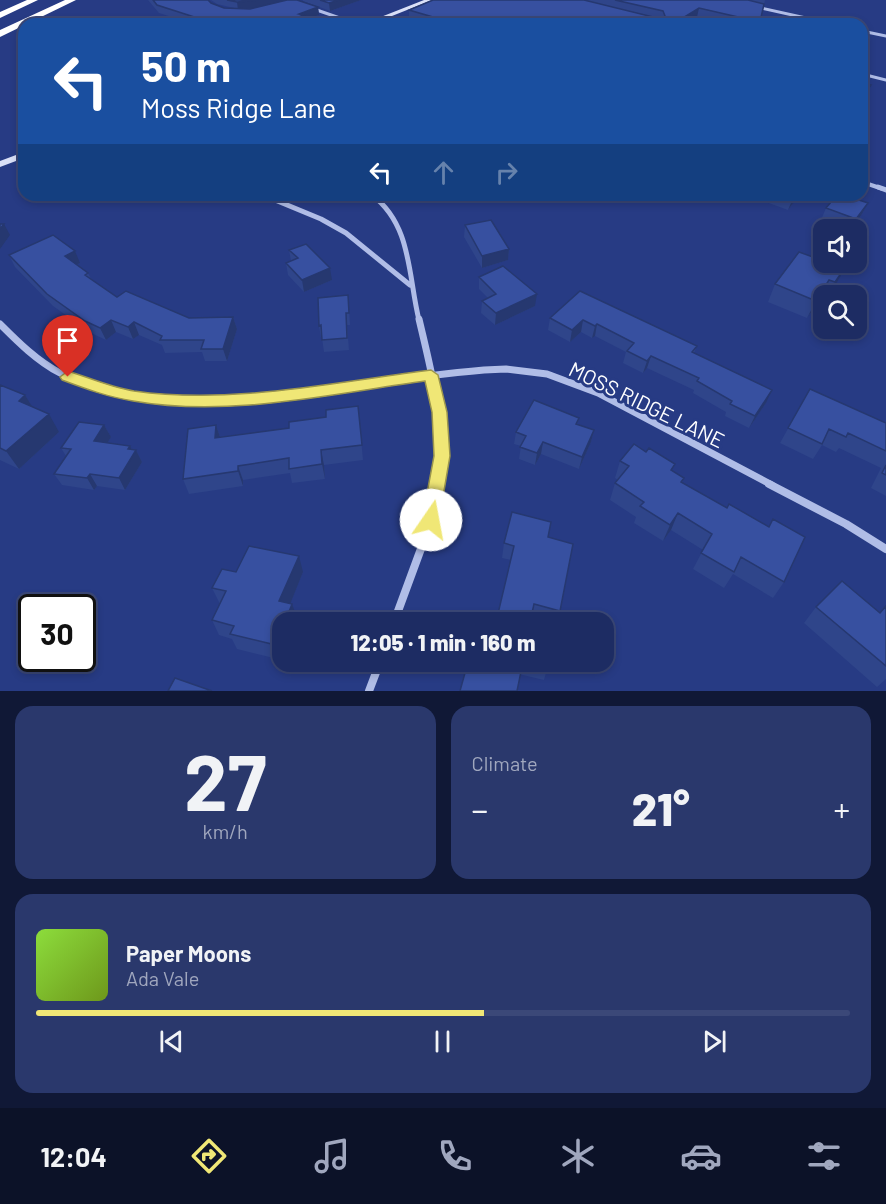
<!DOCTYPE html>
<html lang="en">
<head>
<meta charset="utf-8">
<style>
  :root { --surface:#1d2c63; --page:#2a386c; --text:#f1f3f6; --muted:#a0a7be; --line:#3b4878; --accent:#f0e776 }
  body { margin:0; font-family:Barlow,sans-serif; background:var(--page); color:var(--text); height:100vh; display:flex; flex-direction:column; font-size:22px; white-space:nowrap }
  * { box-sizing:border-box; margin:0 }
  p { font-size:20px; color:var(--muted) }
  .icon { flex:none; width:33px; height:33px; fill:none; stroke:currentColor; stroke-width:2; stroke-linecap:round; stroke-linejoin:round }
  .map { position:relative; height:691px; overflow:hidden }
  .details { display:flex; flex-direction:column; gap:15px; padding:15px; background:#101836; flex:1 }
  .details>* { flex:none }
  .guide { position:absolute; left:18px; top:18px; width:850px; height:183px; border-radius:18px; box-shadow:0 3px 9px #0003,0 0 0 2px var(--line); background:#1a4fa0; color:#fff; overflow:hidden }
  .fabs { position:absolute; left:813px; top:219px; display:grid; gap:12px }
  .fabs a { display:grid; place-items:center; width:54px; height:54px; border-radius:12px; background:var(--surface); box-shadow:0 3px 9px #0003,0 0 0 2px var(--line); font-size:30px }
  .speed { position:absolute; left:18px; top:594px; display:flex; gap:12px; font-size:30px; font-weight:700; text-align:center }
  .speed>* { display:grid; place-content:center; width:78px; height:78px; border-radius:50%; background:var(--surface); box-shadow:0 3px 9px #0003,0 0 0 2px var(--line); line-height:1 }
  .speed .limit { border:3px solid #111; border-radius:9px; background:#fff; color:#111 }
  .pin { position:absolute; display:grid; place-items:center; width:51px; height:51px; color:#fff; margin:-62px -26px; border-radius:50% 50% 50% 0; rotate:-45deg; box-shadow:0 0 6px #0007 }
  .pin .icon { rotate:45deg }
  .me { position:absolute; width:66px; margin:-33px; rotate:12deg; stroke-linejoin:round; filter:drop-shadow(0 0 4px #0008) }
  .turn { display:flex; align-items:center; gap:21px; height:126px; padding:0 24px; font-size:27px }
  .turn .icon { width:78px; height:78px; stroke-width:2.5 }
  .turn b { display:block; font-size:42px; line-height:51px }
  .lanes { display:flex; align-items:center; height:57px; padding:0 24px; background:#0003; justify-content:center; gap:30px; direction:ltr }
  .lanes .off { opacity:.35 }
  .big { font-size:45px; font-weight:800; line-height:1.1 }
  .details .card { flex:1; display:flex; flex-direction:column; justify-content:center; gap:9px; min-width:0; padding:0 21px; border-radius:18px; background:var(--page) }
  .details .dial { align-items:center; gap:0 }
  .dial b { font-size:78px; line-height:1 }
  .song { display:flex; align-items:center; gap:18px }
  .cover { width:72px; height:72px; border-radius:9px; background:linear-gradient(135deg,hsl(90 70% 55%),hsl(80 70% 35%)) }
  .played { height:6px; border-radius:3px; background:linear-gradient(90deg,var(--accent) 55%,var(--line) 55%) }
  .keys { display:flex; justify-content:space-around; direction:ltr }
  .heat { display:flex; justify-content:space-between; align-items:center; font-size:33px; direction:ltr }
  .details .tiles { flex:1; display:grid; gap:15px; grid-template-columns:1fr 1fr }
  .card:last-child { grid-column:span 2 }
  .trip { position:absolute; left:272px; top:612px; width:342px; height:60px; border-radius:18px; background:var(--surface); box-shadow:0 3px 9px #0003,0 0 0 2px var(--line); font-weight:800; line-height:60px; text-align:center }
  .menu { display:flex; height:96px; justify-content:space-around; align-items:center; background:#0c1228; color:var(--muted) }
  .menu .icon { width:42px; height:42px }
  .menu .current { color:var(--accent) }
  .menu b { font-size:27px; color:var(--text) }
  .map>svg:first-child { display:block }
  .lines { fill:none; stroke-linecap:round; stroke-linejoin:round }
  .street-far4 { stroke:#b0bde7; stroke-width:3 }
  .street-far3 { stroke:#b0bde7; stroke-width:4 }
  .street-far2 { stroke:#b0bde7; stroke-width:5 }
  .street-far1 { stroke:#b0bde7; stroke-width:7 }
  .street { stroke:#b0bde7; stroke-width:8 }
  .secondary { fill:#dae0f7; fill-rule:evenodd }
  .highway { fill:#fff; fill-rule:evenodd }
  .wall { fill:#2f458a }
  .shaded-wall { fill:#263870 }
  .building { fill:#3750a0; stroke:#263870; stroke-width:1.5 }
  .route { fill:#f0e776; stroke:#9c964d; stroke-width:1.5 }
  .labels { text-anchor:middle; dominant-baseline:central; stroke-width:6; stroke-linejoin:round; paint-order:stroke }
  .street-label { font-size:21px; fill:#fff; stroke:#273b84 }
</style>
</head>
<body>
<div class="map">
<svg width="886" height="691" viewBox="0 0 886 691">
  <rect width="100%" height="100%" fill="#273b84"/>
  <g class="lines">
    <path class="street-far4" d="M756,7L833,24
      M311,8L357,24
      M862,31L886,36
      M862,74L886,80"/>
    <path class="street-far3" d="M862,182L883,189"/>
    <path class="street-far2" d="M878,187L886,190
      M263,195L321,219L346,233L410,285
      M372,195C412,225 408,276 419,320"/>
    <path class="street-far1" d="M419,319C432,375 447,427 438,485
      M0,324C18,342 37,361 60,373C147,417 256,398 348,386C393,380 439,374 484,370L506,369L547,374L598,393L772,485"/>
    <path class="street" d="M769,484L846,524L886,549
      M394,622L422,546L438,484
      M369,691L380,662"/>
    <path class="secondary" d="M424,0H432L372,24H363Z
      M24,152V158L0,167V161Z"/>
    <path class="highway" d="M27,0H38L0,18V12Z
      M65,0H76L0,37V30Z"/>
  </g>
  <path class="wall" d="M148,0H208L211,3L224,8H234L217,4L211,0H297L318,7L319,15L304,20L305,23L301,24H194L159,13Z
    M303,0H361L330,11L303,1Z
    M433,0H765L760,24H728L697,17L686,24H426L409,19V10Z
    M769,195H799L788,210L766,202Z
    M868,203L862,214L851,230H848L821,220L826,208Z
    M465,225L509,249L508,260L482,268L464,237Z
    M289,250L332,280L304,292L288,275L286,263L291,261Z
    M9,255L80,263L77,265L88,273L91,279L117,297L189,318L233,317L237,329L227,361H205L202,352L165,353L162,345L139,335L133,339L116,332L106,340L91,333L53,306L15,267Z
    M844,269L829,296H824V299L821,298L807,318L768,302L775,284Z
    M479,277L535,306L495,325L481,313L482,301L488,298L479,289Z
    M580,291L697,346L694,353L766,403L749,428L725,416L726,412L693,393L694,390L647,368L643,373L623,363L626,352L595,336L592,338L581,332L570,342L548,330L550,318Z
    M349,307L350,325H347L349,350L324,352L322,338H321L319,326Z
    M0,385L25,395L32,407L59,432L19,469L0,460Z
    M810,389L886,423V496L871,488L881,468L839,448L836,452L822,445L813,459L780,443Z
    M358,406L363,460L324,465L325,479L292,483L290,473L243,480V486L189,494L183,479L216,425L220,437L289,428L326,417Z
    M577,424L594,430L591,442L579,469L541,454L535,465L519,459L521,446L514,444L516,432Z
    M104,425L111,437L107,443L130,446L132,449L136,450L142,462L125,490L97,486L94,490L62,485L54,474L66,456L61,448Z
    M620,461L672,471L684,478L682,482L727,508L769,526L773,519L784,582L773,598L733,574L724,588L693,569L703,550L671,530L663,541L634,523L636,517L610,500L615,483L618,480L615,478Z
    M551,522L548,537L560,611L557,622H549L532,618L511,560L502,558L504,543Z
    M236,572H303L290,604L298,620L282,660L237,649L232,639L219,635L212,620L220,604L212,588Z
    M886,606V679L877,687L804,623L816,607L880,612Z
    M468,662H549L544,680Z"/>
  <path class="shaded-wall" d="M258,0H287L263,7L238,10L237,2Z
    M339,0H361L330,11L329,3Z
    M318,7L319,15L304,20L305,23L301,24H282V23L299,14Z
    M699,8L697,17L686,24H673Z
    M871,85L866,95L862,100V96Z
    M795,195H799L788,210L793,198Z
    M868,203L862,214L851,230L856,219Z
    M4,224L10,235L0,249V229Z
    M509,249L508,260L482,268V256Z
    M75,251L80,263L70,268L65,256Z
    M330,268L332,280L304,292L302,280Z
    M844,269L835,286L829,296L835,282Z
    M829,280L821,298L807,318L816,301Z
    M537,294L535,306L495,325L496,313Z
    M233,317L237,329L227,361L223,349Z
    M111,320L116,332L106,340L100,328Z
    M583,320L581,332L570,342L572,330Z
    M134,322L139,335L133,339L128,327Z
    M597,324L595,336L592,338L595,326Z
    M651,356L647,368L643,373L647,361Z
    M772,390L766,403L749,428L755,416Z
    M25,395L36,413L19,401Z
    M49,414L59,432L19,469L6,451Z
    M104,425L111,437L101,453L94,441Z
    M216,425L221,440L215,438Z
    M594,430L591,442L579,469L582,457Z
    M543,442L541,454L535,465L537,453Z
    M130,446L134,453L136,450L142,462L125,490L119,478L128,449Z
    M321,450L324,465L325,479L322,464Z
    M238,466L243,480V486L238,471Z
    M90,474L97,486L94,490L87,478Z
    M678,513L671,530L663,541L670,525Z
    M299,556L303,572L285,617L279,601Z
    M292,604L298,620L296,622H285Z
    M282,630V660L276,645Z"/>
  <path class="building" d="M153,0H208L211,3L224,8L250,9L287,0H297L318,7L299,14L304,15L282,23L285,24H216L157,5Z
    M227,0H258L237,2Z
    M320,0H339L329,3Z
    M433,0H584L661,19L665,16L663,11L615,0H748L764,4L760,22L699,8L673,24H457L409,10Z
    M862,83L871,85L862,96Z
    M783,195H795L793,198Z
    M837,195H844L868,203L856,219L826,208Z
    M491,220L509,249L482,256L465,225Z
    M0,224H4L0,229Z
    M53,235L75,251L65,256L88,273L85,275L117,297L126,291L189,318L233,317L223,349H201L204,340H160L162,336L134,322L128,327L111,320L100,328L85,321L47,294L9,255Z
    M306,244L330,268L302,280L286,263L298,258L289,250Z
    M799,252L824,261V262H828L844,269L835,282L829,280L816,301L775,284Z
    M503,266L537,294L496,313L482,301L496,294L479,277Z
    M580,291L697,346L692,352L772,390L755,416L730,404L732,401L697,381L699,378L651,356L647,361L627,351L634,343L597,324L595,326L583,320L572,330L550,318Z
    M348,295L349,313H346L347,338L322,340L321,325L319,326L318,298Z
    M0,385L25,395L19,401L49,414L6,451L0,448Z
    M810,389L886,423V451L848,433L846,437L829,429L822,444L788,428Z
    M534,400L579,418L576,424L594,430L582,457L543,442L537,453L520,447L526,436L516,432Z
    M358,406L362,445L321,450L322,464L289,469V458L238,466V471L183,479L188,429L216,425L215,438L289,428V422L326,417V410Z
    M79,422L104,425L94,441L130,446L128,449L136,450L119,478L90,474L87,478L54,474L71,449L61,448Z
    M634,444L646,452L649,448L675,464L671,470L684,478L681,482L727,508L729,504L769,527L773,519L805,537L784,582L741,557L734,572L701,553L712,534L678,513L670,525L640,506L644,502L615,483L629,466L620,461Z
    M886,465V475L882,473Z
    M512,512L551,522L548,537L573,544L560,611L534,604L530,622H496L514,546L504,543Z
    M249,546L299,556L279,601L292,604L285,622H282V630L276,645L230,634L234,626L212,620L226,591L212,588L222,569L236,572Z
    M842,581L880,613L886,606V666L816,607Z
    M468,662H523L517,691H460Z
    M526,662H549L548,667Z
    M175,678L212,691H168Z"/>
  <path class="route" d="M431,370L438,375L447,412L450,456L439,520L437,526L431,528L425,526L422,520L434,456L432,412L425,381C330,394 229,418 133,401C108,397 86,389 62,380L60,377L68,371C90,378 110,387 134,391C232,405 334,382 431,370Z"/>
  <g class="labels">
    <g class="street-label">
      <text transform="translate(647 404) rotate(26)">MOSS RIDGE LANE</text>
    </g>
  </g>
</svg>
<div class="fabs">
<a><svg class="icon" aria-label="sound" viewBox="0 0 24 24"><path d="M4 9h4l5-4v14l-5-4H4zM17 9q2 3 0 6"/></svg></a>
<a><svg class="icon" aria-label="search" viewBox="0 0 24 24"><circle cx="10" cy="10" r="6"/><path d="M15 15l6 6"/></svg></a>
</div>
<div class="speed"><div class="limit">30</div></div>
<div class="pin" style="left:68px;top:377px;background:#d93025"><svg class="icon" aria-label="arrive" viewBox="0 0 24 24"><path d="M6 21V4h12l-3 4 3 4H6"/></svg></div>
<svg class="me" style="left:431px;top:520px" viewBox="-20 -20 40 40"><circle r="19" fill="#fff"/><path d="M0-13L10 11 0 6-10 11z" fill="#f0e776"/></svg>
<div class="trip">12:05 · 1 min · 160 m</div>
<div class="guide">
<div class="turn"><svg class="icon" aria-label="left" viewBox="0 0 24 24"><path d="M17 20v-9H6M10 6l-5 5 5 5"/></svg><div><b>50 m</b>Moss Ridge Lane</div></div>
<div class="lanes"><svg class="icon" aria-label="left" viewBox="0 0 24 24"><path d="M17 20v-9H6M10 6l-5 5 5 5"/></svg><svg class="icon off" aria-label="ahead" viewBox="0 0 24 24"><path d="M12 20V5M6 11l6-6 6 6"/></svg><svg class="icon off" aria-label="right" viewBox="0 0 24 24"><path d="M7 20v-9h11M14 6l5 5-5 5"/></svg></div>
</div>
</div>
<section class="details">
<div class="tiles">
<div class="card dial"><b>27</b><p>km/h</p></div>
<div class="card"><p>Climate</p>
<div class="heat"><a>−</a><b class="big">21°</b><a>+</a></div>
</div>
<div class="card">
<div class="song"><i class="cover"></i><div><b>Paper Moons</b><p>Ada Vale</p></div></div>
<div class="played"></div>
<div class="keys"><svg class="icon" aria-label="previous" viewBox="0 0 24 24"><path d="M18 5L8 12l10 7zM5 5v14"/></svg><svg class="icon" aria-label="pause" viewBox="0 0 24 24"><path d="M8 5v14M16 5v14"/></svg><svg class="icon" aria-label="next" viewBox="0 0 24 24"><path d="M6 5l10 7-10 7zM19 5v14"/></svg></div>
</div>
</div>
</section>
<nav class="menu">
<b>12:04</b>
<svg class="icon current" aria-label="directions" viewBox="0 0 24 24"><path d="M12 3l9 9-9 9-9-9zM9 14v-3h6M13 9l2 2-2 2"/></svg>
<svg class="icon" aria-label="music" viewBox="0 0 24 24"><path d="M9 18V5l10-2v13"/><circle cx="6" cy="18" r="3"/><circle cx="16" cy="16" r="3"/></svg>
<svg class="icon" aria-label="phone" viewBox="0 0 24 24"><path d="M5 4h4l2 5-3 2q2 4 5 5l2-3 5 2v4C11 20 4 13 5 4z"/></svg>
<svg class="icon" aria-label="climate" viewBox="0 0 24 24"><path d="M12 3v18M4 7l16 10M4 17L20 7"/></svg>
<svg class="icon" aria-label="car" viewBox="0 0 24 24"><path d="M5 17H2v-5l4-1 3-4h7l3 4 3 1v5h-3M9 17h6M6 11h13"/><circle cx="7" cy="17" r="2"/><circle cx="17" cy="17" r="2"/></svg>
<svg class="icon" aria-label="filters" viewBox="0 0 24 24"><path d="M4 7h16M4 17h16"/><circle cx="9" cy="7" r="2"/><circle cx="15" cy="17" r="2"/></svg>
</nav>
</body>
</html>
